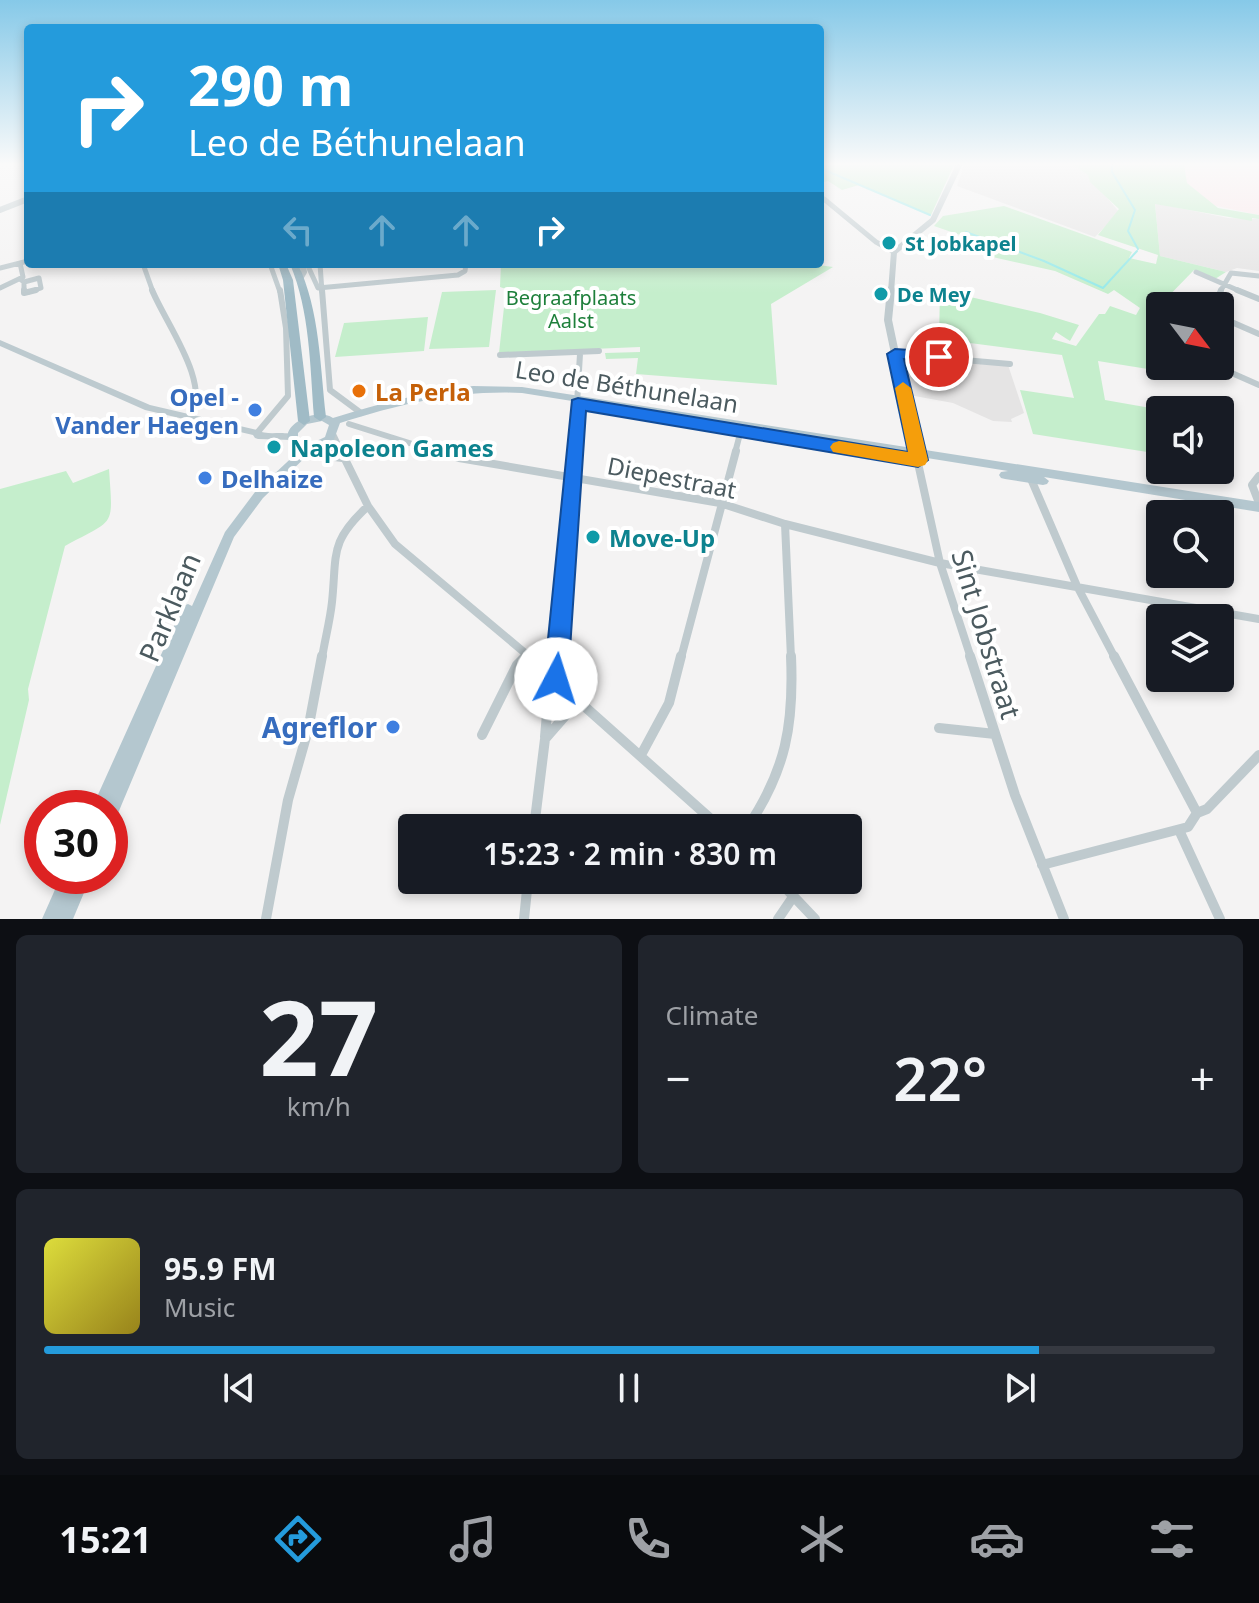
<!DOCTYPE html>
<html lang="en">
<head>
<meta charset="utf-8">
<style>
  :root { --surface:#171b24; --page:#20242c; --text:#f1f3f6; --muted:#9ea1a6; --line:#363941; --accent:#249bdc }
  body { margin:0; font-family:"Noto Sans",sans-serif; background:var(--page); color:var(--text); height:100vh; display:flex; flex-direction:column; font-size:30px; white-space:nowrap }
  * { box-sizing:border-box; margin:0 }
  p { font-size:26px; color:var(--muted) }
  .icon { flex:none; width:44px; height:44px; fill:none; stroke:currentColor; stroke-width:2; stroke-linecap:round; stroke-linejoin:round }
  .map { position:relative; height:919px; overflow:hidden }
  .panel { display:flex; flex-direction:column; gap:16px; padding:16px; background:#0d0f14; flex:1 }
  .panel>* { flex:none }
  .hud { position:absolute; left:24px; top:24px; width:800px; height:244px; border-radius:8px; box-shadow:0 4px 12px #0003; background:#249bdc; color:#fff; overflow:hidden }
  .needle { width:52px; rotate:122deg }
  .controls { position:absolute; left:1146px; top:292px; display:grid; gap:16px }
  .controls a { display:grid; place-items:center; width:88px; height:88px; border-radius:8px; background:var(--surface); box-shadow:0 4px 12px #0003; font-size:40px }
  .speed { position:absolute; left:24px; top:790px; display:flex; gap:16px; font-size:40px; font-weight:700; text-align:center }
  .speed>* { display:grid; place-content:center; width:104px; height:104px; border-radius:50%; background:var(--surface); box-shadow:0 4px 12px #0003; line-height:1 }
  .speed .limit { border:12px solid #d22; background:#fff; color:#111 }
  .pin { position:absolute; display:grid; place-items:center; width:68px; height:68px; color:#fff; margin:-34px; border:4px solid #fff; border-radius:50%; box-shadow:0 2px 8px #0007 }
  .me { position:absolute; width:88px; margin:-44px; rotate:5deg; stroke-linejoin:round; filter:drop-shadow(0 0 6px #0008) }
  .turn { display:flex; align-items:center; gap:28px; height:168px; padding:0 32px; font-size:36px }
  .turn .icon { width:104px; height:104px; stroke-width:2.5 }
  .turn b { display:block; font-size:56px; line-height:68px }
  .lanes { display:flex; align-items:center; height:76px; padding:0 32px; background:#0003; justify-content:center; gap:40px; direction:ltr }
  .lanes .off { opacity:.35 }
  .big { font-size:60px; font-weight:600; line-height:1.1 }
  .panel .card { flex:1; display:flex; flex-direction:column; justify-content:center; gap:12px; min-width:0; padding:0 28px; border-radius:12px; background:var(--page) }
  .panel .dial { align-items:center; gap:0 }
  .dial b { font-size:104px; line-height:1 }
  .song { display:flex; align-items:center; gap:24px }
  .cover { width:96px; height:96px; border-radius:12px; background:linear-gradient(135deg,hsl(60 70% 55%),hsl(50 70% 35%)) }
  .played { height:8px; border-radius:4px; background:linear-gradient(90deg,var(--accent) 85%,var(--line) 85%) }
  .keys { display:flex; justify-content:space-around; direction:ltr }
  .heat { display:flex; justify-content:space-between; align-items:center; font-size:44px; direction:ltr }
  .panel .tiles { flex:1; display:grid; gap:16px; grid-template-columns:1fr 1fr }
  .card:last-child { grid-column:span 2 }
  .trip { position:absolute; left:398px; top:814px; width:464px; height:80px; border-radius:8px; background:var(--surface); box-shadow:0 4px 12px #0003; font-weight:600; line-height:80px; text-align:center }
  .menu { display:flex; height:128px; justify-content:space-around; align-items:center; background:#090b0e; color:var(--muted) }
  .menu .icon { width:56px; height:56px }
  .menu .current { color:var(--accent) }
  .menu b { font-size:36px; color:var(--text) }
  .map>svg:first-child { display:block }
  .education { fill:#e5e4e4 }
  .medical { fill:#fbe6e9 }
  .green { fill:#c5eecc }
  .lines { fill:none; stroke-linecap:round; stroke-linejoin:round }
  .stream { stroke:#94e9e9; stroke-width:2 }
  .minor-far3 { stroke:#bfcace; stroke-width:5 }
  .minor-far2 { stroke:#bfcace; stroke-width:6 }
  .minor-far1 { stroke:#bfcace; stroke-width:8 }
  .minor { stroke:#bfcace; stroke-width:10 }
  .tertiary-far2 { stroke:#bfcace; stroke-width:6 }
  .tertiary-far1 { stroke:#bfcace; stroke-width:8 }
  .tertiary { stroke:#bfcace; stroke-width:10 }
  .secondary { fill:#bdcacf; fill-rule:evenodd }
  .primary { fill:#b4c7cf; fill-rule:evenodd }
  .trunk { fill:#a0bbc6; fill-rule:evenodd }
  .route { fill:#1a73e8; stroke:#114b97; stroke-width:2 }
  .slow { fill:#f59e0b }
  .culture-dot { fill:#0f9aa8; stroke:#fff; stroke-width:3 }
  .food-dot { fill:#e8710a; stroke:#fff; stroke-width:3 }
  .shop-dot { fill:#3f7fe0; stroke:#fff; stroke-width:3 }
  .labels { text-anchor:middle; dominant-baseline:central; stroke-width:8; stroke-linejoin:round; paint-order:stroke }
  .far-culture-label { font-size:20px; font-weight:bold; fill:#0d838f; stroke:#fff; text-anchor:start }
  .far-park-label { font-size:20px; fill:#1d7f3a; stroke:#fff }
  .street-label { font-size:24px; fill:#4b5a5f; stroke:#fff }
  .food-label { font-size:24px; font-weight:bold; fill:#c56008; stroke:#fff; text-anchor:start }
  .shop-label { font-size:24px; font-weight:bold; fill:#366cbe; stroke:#fff; text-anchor:end }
  .culture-label { font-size:24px; font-weight:bold; fill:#0d838f; stroke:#fff; text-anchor:start }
  .near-street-label { font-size:28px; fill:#4b5a5f; stroke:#fff }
  .near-shop-label { font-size:28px; font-weight:bold; fill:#366cbe; stroke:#fff; text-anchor:end }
</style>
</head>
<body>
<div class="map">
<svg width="1259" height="919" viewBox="0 0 1259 919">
  <rect width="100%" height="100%" fill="#f4f3f3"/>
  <path class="education" d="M964,165H1073L1088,175L1119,212L1095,237L957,186Z
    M1155,203L1228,218L1259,219V271L1237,268L1226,272L1160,256Z
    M901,357L1008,365L1024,413L1011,419L1012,422L993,421L953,403L909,395Z"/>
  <path class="medical" d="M1184,165H1259V215L1212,205L1187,183Z"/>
  <path class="green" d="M820,165H954L931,215L859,185L842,190L828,181L820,183Z
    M1073,165H1184L1187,183L1218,208L1259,215V219L1252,218V221L1155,204L1160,256L1226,272L1215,279L1194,270L1157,308L1160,310V366L1198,367L1179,374L1098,361L1105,400L1162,410L1160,454L1033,434L1020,390L1074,398L1062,355L939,339L940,290L1040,313L1079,325L1070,341L1056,332L1052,339L1076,346L1099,314H1105L1110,306L1136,315L1140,308L1114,290L1108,294L1055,271L957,249L966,237L934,226L943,216L1004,206L1132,252L1129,258L1156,264L1158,255L1098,235L1119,209L1090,182L1088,175Z
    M501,264H811L833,267L771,304L777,385L636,374L638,358L606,359L605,353L640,352V347L499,353L506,289L500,287Z
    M496,290L489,347L429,349L442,292Z
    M428,317L424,351L335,357L344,323Z
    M109,469C113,529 116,518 65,546L28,689L29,700L0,825V489L66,471L73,483Z"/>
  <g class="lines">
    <path class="stream" d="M1112,165V172L1135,210L1128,231L1138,249
      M820,168L930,215
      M966,232L1044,261L1103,288L1137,251"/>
    <path class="minor-far3" d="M824,199L876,242L894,252
      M143,264L153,292
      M270,264L280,292
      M307,264L318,288L458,275L465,271L466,264
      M320,264L322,292
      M0,268L28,261
      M1196,272L1242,292
      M20,279L24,282
      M24,282V292
      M24,282L39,278L41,288L29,292
      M0,288L23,277L20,263
      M1220,292L1231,273L1259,276"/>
    <path class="minor-far2" d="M24,290V293L36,290
      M152,290C167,326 211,382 191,419
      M322,290L330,390L361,413
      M1237,290L1259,299
      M1216,306L1221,290
      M1220,317L1259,334
      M895,354L1010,364
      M500,355L599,351
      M1189,366V370
      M1216,366L1259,385
      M349,424L441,453
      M257,433L288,396L286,328L280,290
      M333,434L342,453
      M321,444L335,453
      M574,453L580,354
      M735,453L742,426"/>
    <path class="minor-far1" d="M332,451L342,457
      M341,451L368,506L395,544L531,658
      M435,451L459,458L720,503L785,524L940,563L1259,619
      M916,454L940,563L971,658
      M301,457L320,455L342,458
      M1259,476L1252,485L1259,503
      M1031,479L1077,586L1115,658
      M785,524L791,658
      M322,658C325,639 330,621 332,602C337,554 329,542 368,506
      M524,658L528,654
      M558,658L574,451
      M681,658L736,451"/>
    <path class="minor" d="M528,656L721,828
      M970,656L1015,795L1064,919
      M1114,656L1197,813
      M556,679L558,656
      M939,728L995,734
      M482,735L517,665L526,656
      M545,737L548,702
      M641,755L669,703L681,656
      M534,828L545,739L579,700
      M747,828C786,770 794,725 791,656
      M1179,830L1220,919
      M1042,865L1188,827L1197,813L1207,809L1259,755
      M778,880L815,919
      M266,919L288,800L308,730L322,656
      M524,919L528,880
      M778,919L793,897"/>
    <path class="tertiary-far2" d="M0,210L28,199
      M301,277L304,272L302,264
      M891,292L894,252L933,220L959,165"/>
    <path class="tertiary-far1" d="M891,290L888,320L916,453"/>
    <path class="tertiary" d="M915,451L916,454"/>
    <path class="secondary" d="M0,340L150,405L257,430C268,437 286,429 297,437L292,440L258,439L255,438L253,435L145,410L0,346Z"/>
    <path class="primary" d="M473,386L522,387L1259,502V512L1044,477L1049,481L1047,484L1043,485L1005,479L1001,478L999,475L1001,472L1008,471L522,393C457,390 401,404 340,423L333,442L314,449L263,498L234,537L116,818L110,820V808H92L183,606L188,604L192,606L225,532L255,492L301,449C265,437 310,404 333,418C379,404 425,391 473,386ZM322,421L329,425L325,437C316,442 307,445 298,439V433L307,424Z
      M61,876H91L73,919H42Z"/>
    <path class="trunk" d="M278,264H286L293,280L310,421L304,425L298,421L283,280Z
      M290,264H298C320,311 320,366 326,417L320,421L314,417C310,366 310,311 290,264Z"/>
  </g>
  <linearGradient id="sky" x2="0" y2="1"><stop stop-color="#86c9e8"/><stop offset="0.56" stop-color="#fafafa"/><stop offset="1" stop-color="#fafafa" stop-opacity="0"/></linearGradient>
  <rect width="1259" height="293" fill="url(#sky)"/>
  <path class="route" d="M895,349L939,352L947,357L939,362L904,359L928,460L918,467L586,411L568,679L564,686L556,690L547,686L544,679L572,400L578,398L908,452L887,354Z"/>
  <path class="slow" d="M903,382L911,388L928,460L925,465L918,467L833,452L830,447L833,443L839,441L908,452L895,388Z"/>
  <g class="culture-dot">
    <circle cx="889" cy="243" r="8"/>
    <circle cx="881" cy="294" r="8"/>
    <circle cx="274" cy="447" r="8"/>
    <circle cx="593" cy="537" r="8"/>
  </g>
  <circle class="food-dot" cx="359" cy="391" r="8"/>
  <g class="shop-dot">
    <circle cx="255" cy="410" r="8"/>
    <circle cx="205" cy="478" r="8"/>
    <circle cx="393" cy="727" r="8"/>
  </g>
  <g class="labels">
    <g class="far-culture-label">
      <text x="905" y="243">St Jobkapel</text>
      <text x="897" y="294">De Mey</text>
    </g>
    <g class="far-park-label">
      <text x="571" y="297">Begraafplaats<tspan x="571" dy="23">Aalst</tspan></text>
    </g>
    <g class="street-label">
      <text transform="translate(627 386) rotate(9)">Leo de Béthunelaan</text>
      <text transform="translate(672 477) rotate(11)">Diepestraat</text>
    </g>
    <g class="food-label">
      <text x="375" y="391">La Perla</text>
    </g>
    <g class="shop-label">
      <text x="239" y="396">Opel -<tspan x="239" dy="28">Vander Haegen</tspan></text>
      <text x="221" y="478" text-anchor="start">Delhaize</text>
    </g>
    <g class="culture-label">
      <text x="290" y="447">Napoleon Games</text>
      <text x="609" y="537">Move-Up</text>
    </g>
    <g class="near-street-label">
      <text transform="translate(169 607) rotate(-67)">Parklaan</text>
      <text transform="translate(987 634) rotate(73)">Sint Jobstraat</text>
    </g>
    <g class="near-shop-label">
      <text x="377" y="727">Agreflor</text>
    </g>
  </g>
</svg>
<div class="controls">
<a><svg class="needle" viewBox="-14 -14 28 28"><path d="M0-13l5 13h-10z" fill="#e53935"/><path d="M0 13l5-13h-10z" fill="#9ea1a6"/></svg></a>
<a><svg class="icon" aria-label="sound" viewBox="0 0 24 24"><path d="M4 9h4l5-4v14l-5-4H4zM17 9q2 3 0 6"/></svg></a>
<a><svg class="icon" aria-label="search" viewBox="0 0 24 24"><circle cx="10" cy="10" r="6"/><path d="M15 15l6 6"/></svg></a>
<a><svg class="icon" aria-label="layers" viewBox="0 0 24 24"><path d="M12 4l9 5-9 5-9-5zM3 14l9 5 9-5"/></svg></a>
</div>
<div class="speed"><div class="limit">30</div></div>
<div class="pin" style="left:939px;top:357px;background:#d93025"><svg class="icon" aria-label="arrive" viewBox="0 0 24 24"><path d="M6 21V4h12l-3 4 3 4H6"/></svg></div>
<svg class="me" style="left:556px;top:679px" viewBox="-20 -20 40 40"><circle r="19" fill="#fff"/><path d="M0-13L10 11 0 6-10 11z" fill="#1a73e8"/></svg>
<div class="trip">15:23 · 2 min · 830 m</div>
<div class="hud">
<div class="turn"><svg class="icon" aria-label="right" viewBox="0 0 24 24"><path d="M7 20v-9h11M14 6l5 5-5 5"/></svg><div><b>290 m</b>Leo de Béthunelaan</div></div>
<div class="lanes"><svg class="icon off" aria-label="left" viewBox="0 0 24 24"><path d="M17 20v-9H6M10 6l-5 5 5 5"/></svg><svg class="icon off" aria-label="ahead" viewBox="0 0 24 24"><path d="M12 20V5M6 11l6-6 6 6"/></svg><svg class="icon off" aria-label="ahead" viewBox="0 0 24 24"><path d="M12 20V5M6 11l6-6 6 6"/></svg><svg class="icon" aria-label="right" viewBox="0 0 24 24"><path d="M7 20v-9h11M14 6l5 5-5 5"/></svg></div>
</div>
</div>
<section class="panel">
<div class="tiles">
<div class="card dial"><b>27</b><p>km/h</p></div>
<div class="card"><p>Climate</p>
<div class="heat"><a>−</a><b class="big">22°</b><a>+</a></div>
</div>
<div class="card">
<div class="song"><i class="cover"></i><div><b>95.9 FM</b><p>Music</p></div></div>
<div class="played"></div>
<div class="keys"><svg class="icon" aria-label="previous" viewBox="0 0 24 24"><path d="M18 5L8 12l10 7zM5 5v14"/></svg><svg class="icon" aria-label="pause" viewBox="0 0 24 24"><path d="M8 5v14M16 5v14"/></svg><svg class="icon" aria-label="next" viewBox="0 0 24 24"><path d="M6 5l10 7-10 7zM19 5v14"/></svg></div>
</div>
</div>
</section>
<nav class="menu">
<b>15:21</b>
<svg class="icon current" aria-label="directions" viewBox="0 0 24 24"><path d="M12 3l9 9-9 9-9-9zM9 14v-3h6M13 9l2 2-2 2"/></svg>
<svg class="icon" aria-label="music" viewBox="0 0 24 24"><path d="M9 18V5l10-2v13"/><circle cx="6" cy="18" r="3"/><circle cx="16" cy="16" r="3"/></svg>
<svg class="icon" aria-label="phone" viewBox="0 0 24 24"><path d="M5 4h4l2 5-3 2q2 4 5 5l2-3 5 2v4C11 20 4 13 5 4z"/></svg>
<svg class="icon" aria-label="climate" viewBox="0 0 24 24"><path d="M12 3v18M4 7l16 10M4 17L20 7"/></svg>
<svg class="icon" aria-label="car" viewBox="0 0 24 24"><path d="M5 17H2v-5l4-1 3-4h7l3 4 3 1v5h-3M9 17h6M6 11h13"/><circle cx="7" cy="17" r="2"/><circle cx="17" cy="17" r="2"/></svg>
<svg class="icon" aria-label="filters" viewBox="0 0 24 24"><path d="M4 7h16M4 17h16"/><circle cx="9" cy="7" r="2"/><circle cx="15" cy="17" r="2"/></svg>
</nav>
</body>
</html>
